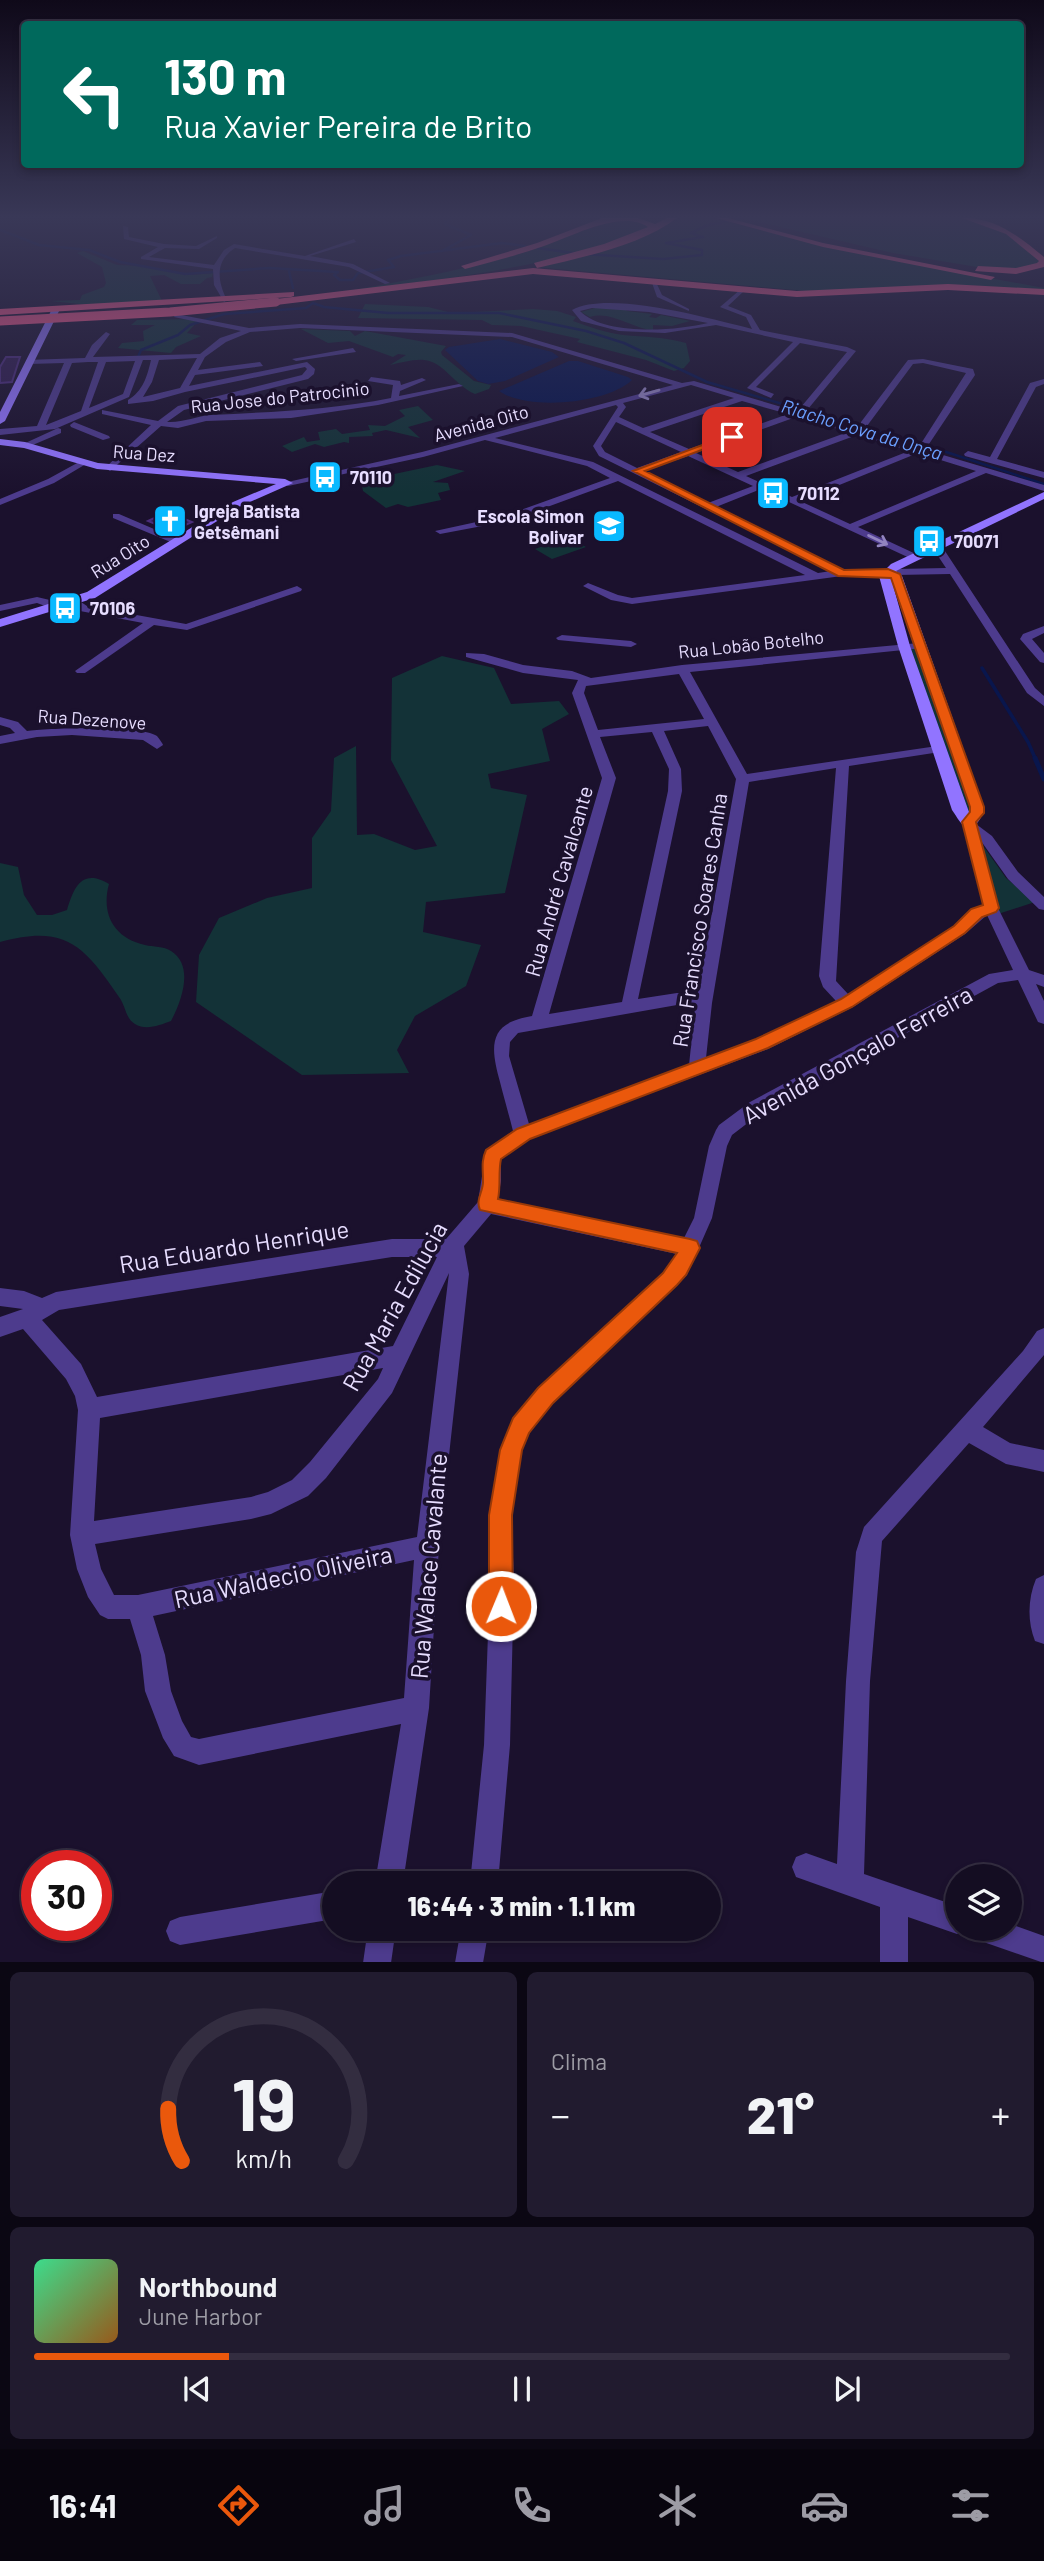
<!DOCTYPE html>
<html lang="pt">
<head>
<meta charset="utf-8">
<style>
  :root { --surface:#140d22; --page:#211b2f; --text:#f1f3f6; --muted:#9d9ca5; --line:#332d40; --accent:#ea580c }
  body { margin:0; font-family:Barlow,sans-serif; background:var(--page); color:var(--text); height:100vh; display:flex; flex-direction:column; font-size:26px; white-space:nowrap }
  * { box-sizing:border-box; margin:0 }
  p { font-size:23px; color:var(--muted) }
  .icon { flex:none; width:38px; height:38px; fill:none; stroke:currentColor; stroke-width:2; stroke-linecap:round; stroke-linejoin:round }
  .map { position:relative; height:1962px; overflow:hidden }
  .details { display:flex; flex-direction:column; gap:10px; padding:10px; background:#0b0713; flex:1 }
  .details>* { flex:none }
  .top-card { position:absolute; left:21px; top:21px; width:1003px; height:147px; border-radius:7px; box-shadow:0 4px 10px #0003,0 0 0 2px var(--line); background:#00695c; color:#fff; overflow:hidden }
  .fabs { position:absolute; left:945px; top:1864px; display:grid; gap:14px }
  .fabs a { display:grid; place-items:center; width:77px; height:77px; border-radius:50%; background:var(--surface); box-shadow:0 4px 10px #0003,0 0 0 2px var(--line); font-size:35px }
  .speed { position:absolute; left:21px; top:1850px; display:flex; gap:14px; font-size:35px; font-weight:700; text-align:center }
  .speed>* { display:grid; place-content:center; width:91px; height:91px; border-radius:50%; background:var(--surface); box-shadow:0 4px 10px #0003,0 0 0 2px var(--line); line-height:1 }
  .speed .limit { border:10px solid #d22; background:#fff; color:#111 }
  .pin { position:absolute; display:grid; place-items:center; width:60px; height:60px; color:#fff; margin:-30px; border-radius:14px; box-shadow:0 4px 10px #0006 }
  .me { position:absolute; width:77px; margin:-38px; rotate:1deg; stroke-linejoin:round; filter:drop-shadow(0 0 5px #0008) }
  .turn { display:flex; align-items:center; gap:24px; height:147px; padding:0 28px; font-size:32px }
  .turn .icon { width:91px; height:91px; stroke-width:2.5 }
  .turn b { display:block; font-size:49px; line-height:60px }
  .big { font-size:52px; font-weight:800; line-height:1.1 }
  .details .widget { flex:1; display:flex; flex-direction:column; justify-content:center; gap:10px; min-width:0; padding:0 24px; border-radius:10px; background:var(--page) }
  .details .dial { align-items:center; gap:0 }
  .dial svg { height:182px; overflow:visible; fill:none; stroke:var(--line); stroke-width:7; stroke-linecap:round; text-anchor:middle }
  .dial text { fill:var(--text); stroke:none }
  .song { display:flex; align-items:center; gap:21px }
  .cover { width:84px; height:84px; border-radius:10px; background:linear-gradient(135deg,hsl(150 70% 55%),hsl(30 70% 35%)) }
  .played { height:7px; border-radius:4px; background:linear-gradient(90deg,var(--accent) 20%,var(--line) 20%) }
  .keys { display:flex; justify-content:space-around; direction:ltr }
  .heat { display:flex; justify-content:space-between; align-items:center; font-size:38px; direction:ltr }
  .details .tiles { flex:1; display:grid; gap:10px; grid-template-columns:1fr 1fr }
  .widget:last-child { grid-column:span 2 }
  .trip { position:absolute; left:322px; top:1871px; width:399px; height:70px; border-radius:35px; background:var(--surface); box-shadow:0 4px 10px #0003,0 0 0 2px var(--line); font-weight:800; line-height:70px; text-align:center }
  .menu { display:flex; height:112px; justify-content:space-around; align-items:center; background:#08050e; color:var(--muted) }
  .menu .icon { width:49px; height:49px }
  .menu .current { color:var(--accent) }
  .menu b { font-size:32px; color:var(--text) }
  .map>svg:first-child { display:block }
  .green { fill:#133237 }
  .water { fill:#09164d }
  .lines { fill:none; stroke-linecap:round; stroke-linejoin:round }
  .stream-far2 { stroke:#09164d; stroke-width:2.5 }
  .stream-far1 { stroke:#09164d; stroke-width:3.5 }
  .stream { stroke:#09164d; stroke-width:5 }
  .building { fill:#301c4e; stroke:#4b2d7b; stroke-width:2 }
  .street { fill:#4d3b8d; fill-rule:evenodd }
  .secondary { fill:#9174ff; fill-rule:evenodd }
  .highway { fill:#ff5889; fill-rule:evenodd }
  .highway-bridge { stroke:#ff5889; stroke-width:9 }
  .oneway { stroke:#9284c0 }
  .route { fill:#ea580c; stroke:#983908; stroke-width:2 }
  .labels { text-anchor:middle; dominant-baseline:central; stroke-width:7; stroke-linejoin:round; paint-order:stroke }
  .far-street-label { font-size:18px; fill:#e7ddff; stroke:#1b112d }
  .far-poi-label { font-size:18px; font-weight:bold; fill:#e7ddff; stroke:#1b112d; text-anchor:start }
  .far-water-label { font-size:19px; font-style:italic; fill:#6b9fff; stroke:#1b112d }
  .street-label { font-size:21px; fill:#e7ddff; stroke:#1b112d }
  .near-street-label { font-size:24px; fill:#e7ddff; stroke:#1b112d }
</style>
</head>
<body>
<div class="map">
<svg width="1044" height="1963" viewBox="0 0 1044 1963">
  <rect width="100%" height="100%" fill="#1b112d"/>
  <path class="green" d="M681,218H712L853,253L1044,288V291L967,285L817,292L535,267L614,248Z
    M742,218H960L1013,236L1038,259L1039,263L1023,269L983,268L893,253Z
    M633,220L648,225V229C552,268 450,278 348,291C408,280 468,269 526,252C563,241 595,221 633,220Z
    M83,251L117,265L145,266L191,275L213,273L212,277L207,278L200,284H181L164,275L150,276L162,301L89,305L51,301L80,300L82,295L104,287L106,283L102,267L77,253Z
    M365,304L428,307L452,313L533,309L557,311L576,317L573,321C590,327 606,333 623,335C645,337 664,337 686,343L690,361L684,368L674,371L646,360L577,342L580,339L521,326L492,325L482,320L358,318Z
    M595,308H624L627,311L652,314L649,317L656,318L661,315L690,321L672,326L653,325V330C633,329 611,310 590,317L581,312Z
    M200,319L187,333L201,336L176,347L171,353L118,348L122,343L144,341L143,331L155,325H131L137,320Z
    M301,329L350,331L355,336L365,331L446,346L441,352L442,355L474,381L491,385L489,389L475,394C454,385 443,361 424,360C413,359 400,363 390,365L406,355L398,354L393,357L349,341L328,343Z
    M418,406L433,420L408,427L420,438L386,430L372,433L373,436L349,437V443L344,442L324,447L315,444L292,452L282,446L304,437L307,442L320,440L318,432L336,429L342,434L370,430L368,425L385,426L405,416L399,410Z
    M437,465L465,471L433,482L448,483L450,490L438,493L441,500L408,507L398,504L386,508L363,491L361,481Z
    M568,537L586,547L552,559L535,549Z
    M910,648L916,649L972,813L967,814Z
    M442,656L494,668L511,704L559,701L569,714L542,729L550,761L488,774L491,788L527,795L505,893L426,902L423,932L481,945L466,986L415,1016L397,1050L409,1073L302,1075L196,1002L199,955L219,918L267,898L312,888V838L331,811L334,758L356,746L357,835L374,834L415,850L437,846L391,760L392,678Z
    M979,840L1006,878L1035,902L998,914Z
    M0,863L18,867L24,895L37,915H52L67,910C74,887 82,868 109,884C101,913 113,938 145,945C153,947 164,946 171,951C195,966 181,1002 171,1021C160,1025 146,1031 135,1024C125,1018 126,1006 119,997C84,945 65,924 0,942Z"/>
  <path class="water" d="M500,339L552,352L559,357L505,381L488,384L478,381L445,350L449,347Z
    M569,361H578L628,377L632,380C607,404 527,411 499,391Z"/>
  <g class="lines">
    <path class="stream-far2" d="M0,230L39,245L89,250L120,262L185,274L269,268L338,272L334,275L340,280H353L358,273L394,267L388,260L401,256L502,243L525,246
      M537,248L574,253
      M442,251L471,235L445,224L450,218
      M583,254L663,259L702,255V250L666,243L703,237L691,233L708,225L743,218
      M289,271L293,288
      M138,357L141,350L178,335L190,325L224,314L306,308L313,303L324,307L388,313H499L586,331L624,343L707,382L934,448L1044,484"/>
    <path class="stream-far1" d="M982,668L1028,742L1036,760"/>
    <path class="stream" d="M1035,758L1044,779"/>
  </g>
  <path class="building" d="M6,357H20L12,382L0,383V367Z
    M167,512L192,522L172,531L148,521Z"/>
  <g class="lines">
    <path class="street" d="M123,226L128,227L129,237L164,244L196,246L217,236V238L199,249L165,248L149,257L214,265L224,250L234,244L305,256L354,239L356,242L310,256L353,264L390,283L385,284L349,267L235,248C215,261 217,280 227,300L224,302L214,285L213,269L141,259V257L158,247L124,239Z
      M651,280H655L662,295L689,309V311L657,297Z
      M741,289L743,292L728,306L751,315L760,330L847,347L856,351L808,409L801,407L847,352L800,343L756,387L774,394L771,398L747,388L793,342L716,325L665,333L619,331L581,321L572,310C609,290 711,319 752,329L746,317L720,307ZM592,308L649,312L708,323C676,331 604,336 580,311Z
      M176,314L249,328L300,324L512,333L682,383L694,381L1044,485V491L986,473L858,527L918,555V559L914,560L761,489L716,507L844,570L946,568L932,547L941,545L1035,688L1044,696V706L1027,693L950,574L842,576L632,604L611,600L583,586L588,583L618,595L632,598L805,575L618,481L509,521L440,534L435,531L504,516L610,478L587,466L485,440L423,457L288,486L283,483L422,452L673,385L512,337L300,328L250,332L226,342L205,357L198,370L260,362L263,366L195,375L189,386L307,362L315,369L314,374L308,379L184,410L167,422C183,423 196,416 211,415C271,412 331,410 391,398L393,385L368,381L371,377L400,381L401,385L422,378L426,380L400,391L399,396L459,384L463,386L378,405L291,418L206,421L178,428L161,426L110,471L105,468L107,466L151,425L102,414V410L158,421L178,406L302,375L307,369L305,367L185,392L153,401L128,404V400C143,391 147,377 151,360H143L129,397L55,429L0,435V429L37,426L64,363L29,364L26,360L85,358L92,345L106,332L110,334L93,357L200,354L220,338L241,331L174,317ZM197,358L180,388L143,397L152,382L159,360ZM135,361L123,394L89,408L106,362ZM88,362H98L81,411L46,425L72,363ZM691,385L734,398L643,428L619,417L626,407L623,403ZM742,401L788,414L689,449L650,432ZM616,405L618,407L593,446L599,456L831,571L818,573L593,462L495,438ZM796,417L848,432L738,472L696,453ZM616,422L681,452L637,468L605,452L601,446ZM857,435L909,451L792,497L746,476ZM918,453L976,471L850,524L800,501ZM688,456L753,486L708,503L644,471Z
      M353,348L356,352L296,361L292,359Z
      M923,359L973,369L975,375L929,444L922,442L966,373L923,363L913,364L867,426H861V422L908,360Z
      M1044,379V384L1036,387L997,459L1044,472V478L965,456L964,454L968,451L990,457L1030,383Z
      M74,422L109,436L110,438L103,440L71,427L70,425Z
      M58,428L61,429V433L28,447L21,445Z
      M79,462L86,464L54,483L0,505V499L48,479Z
      M113,514H119L182,541L173,543L113,518Z
      M297,586L302,589L301,591L187,630L154,625L85,673H77L75,671L143,623L80,611L70,604V600H78L87,606L186,624Z
      M37,597L54,601L61,607L56,610L37,603L0,611V605Z
      M1044,626V633L1032,639L1044,653V663L1040,662L1020,639L1023,634Z
      M562,635L631,641L637,644L631,647L558,640L556,638Z
      M919,643L925,646L923,648L690,672L747,774L944,745L946,748L940,752L849,766L836,981L848,994L955,926L972,909L983,905L962,822L969,818L974,819L976,824L992,836L1018,872L1044,897V910L1039,909L1008,879L981,841L998,908L1029,970L1044,975V987L1036,984L1044,1001V1024L1038,1022L1018,980L998,983L762,1112L732,1135L727,1146L712,1218L687,1275L552,1402L529,1434L522,1449L511,1515L514,1578L510,1745L498,1883H470L484,1745L490,1578L489,1515L500,1449L513,1418L538,1388L673,1263L677,1254L491,1214L464,1246L469,1274L439,1546L429,1708L403,1883H375L401,1724L199,1765L174,1756L163,1738L145,1691L141,1655L130,1619H108L100,1615L88,1597L77,1569L70,1535L78,1410L75,1396L66,1379L23,1329L0,1337V1317L23,1309L0,1306V1288L24,1291L42,1298L56,1292L392,1239H446L478,1202L486,1150L513,1131C509,1115 504,1098 500,1082C490,1046 488,1023 532,1016L602,778L572,693L578,680L523,673L466,657V653L484,654L523,665L572,671L591,678L682,665ZM679,674L704,719L598,730L584,693L586,686ZM708,726L736,779L697,996L677,993L638,999L682,791L681,769L664,731ZM652,732L669,769L668,791L622,1002L549,1014L616,778L600,737ZM836,768L819,976L823,987L836,1001L756,1039L706,1058L712,1003L749,782ZM987,915L1013,970L989,974L750,1102L719,1125L716,1130L709,1146L694,1218L684,1238L498,1199L501,1181V1159L529,1139L768,1049L853,1007L965,934ZM677,1005L695,1008L689,1065L529,1124L509,1056L510,1042L518,1033ZM392,1257H437L393,1346L97,1397L81,1364L42,1320L59,1310ZM449,1273L417,1537L138,1595H114L101,1569L95,1544L251,1519L271,1514L308,1496L326,1478L392,1393ZM383,1368L378,1379L310,1462L292,1480L268,1492L251,1497L94,1521L100,1418ZM414,1560L404,1698L199,1739L191,1737L182,1721L171,1691L165,1655L153,1616Z
      M0,717L18,722L27,731C48,728 141,725 157,736C158,737 163,744 163,745L157,749L143,740L72,735L37,737L0,744V736L15,733L10,728L0,725Z
      M1044,1328V1355L983,1427L1010,1443L1044,1450V1472L1006,1464L969,1443L882,1541L870,1681L864,1874L957,1906V1928H967L957,1934L908,1917V1963H880V1907L796,1877L792,1867L796,1857L806,1853L837,1864L846,1681L856,1552L864,1527L1023,1351L1037,1331Z
      M1044,1575V1644L1035,1641C1027,1621 1028,1598 1036,1579Z
      M334,1891V1919L180,1945L170,1941L166,1931L170,1921L180,1917Z
      M1010,1924L1044,1936V1963L972,1938L968,1928H1010Z
      M368,1928H396L391,1963H363Z
      M461,1928H489L483,1963H455Z"/>
    <path class="secondary" d="M53,307L60,309L5,421L0,424V412Z
      M0,439L25,442L98,463L285,479L293,483L241,506L95,598L0,627V619L87,592L233,502L276,484L97,469L24,448L0,445Z
      M1044,492V499L896,571L902,576L984,807C984,815 975,832 964,826C960,823 955,814 952,810L898,646L879,576L891,564ZM893,585L970,807L969,812L910,646Z"/>
    <path class="highway" d="M602,218H638L655,224L667,218H677C640,246 583,257 537,268L534,263L604,244L648,227C620,209 572,237 544,246C518,255 491,262 465,269L461,266L537,243Z
      M716,218H728L823,243L995,277L991,280L823,247Z
      M962,218C995,217 1020,237 1044,257V267L1016,274L975,271L978,266L1016,268L1037,263L1039,261L1006,234Z
      M533,268L797,291L948,284L1044,289V295L948,290L797,297L533,274L276,305L271,302L276,299Z
      M294,292V296L291,297L0,315V309Z"/>
    <path class="highway-bridge" d="M0,321L170,312L276,302"/>
  </g>
  <defs><path id="oneway-shaft" d="M-6 0H5M1.5-3L5.5 0L1.5 3" fill="none" stroke-width="1.6" stroke-linecap="round" stroke-linejoin="round" transform="scale(1.75)"/></defs>
  <g class="oneway">
    <use href="#oneway-shaft" transform="translate(649 393) rotate(164)"/>
    <use href="#oneway-shaft" transform="translate(878 540) rotate(26)"/>
  </g>
  <linearGradient id="sky" x2="0" y2="1"><stop stop-color="#0f0919"/><stop offset="0.44" stop-color="#393857"/><stop offset="1" stop-color="#393857" stop-opacity="0"/></linearGradient>
  <rect width="1044" height="493" fill="url(#sky)"/>
  <path class="route" d="M729,435L737,437L645,471L844,570L888,569L900,574L984,807V813L976,822L999,908L996,912L982,917L965,933L852,1007L768,1048L530,1139L501,1159C498,1173 501,1185 498,1199L690,1239L697,1241L700,1248L686,1275L677,1285L553,1403L529,1433L522,1450L512,1515L513,1606L509,1615L501,1618L492,1615L489,1606V1515L500,1450L513,1418L538,1388L663,1273L677,1253L480,1210C475,1199 484,1191 483,1180C483,1169 481,1161 486,1150L517,1129L756,1039L841,999L954,926L971,909L983,905L962,822L970,812V807L891,578L838,576L633,471Z"/>
  <defs>
    <g id="bus-square" transform="scale(1.75)"><rect x="-9" y="-9" width="18" height="18" rx="4" fill="#09b9ff" stroke="#1b112d"/><path d="M-5-6H5V4H4V6H2V4H-2V6H-4V4H-5ZM-3.5-4V0h7V-4ZM-3.5 1.2v1.5H-2V1.2ZM2 1.2v1.5H3.5V1.2Z" fill="#fff"/></g>
    <g id="church-square" transform="scale(1.75)"><rect x="-9" y="-9" width="18" height="18" rx="4" fill="#09b9ff" stroke="#1b112d"/><path d="M-1.2-6h2.4v3.5h3.3v2.4h-3.3V6h-2.4V-.1h-3.3v-2.4h3.3Z" fill="#fff"/></g>
    <g id="school-square" transform="scale(1.75)"><rect x="-9" y="-9" width="18" height="18" rx="4" fill="#09b9ff" stroke="#1b112d"/><path d="M0-5L7-2L0 1L-7-2ZM-4 1L0 2.5L4 1V4Q0 6-4 4Z" fill="#fff"/></g>
  </defs>
  <g fill-rule="evenodd">
    <use href="#bus-square" x="325" y="477"/>
    <use href="#bus-square" x="773" y="493"/>
    <use href="#church-square" x="170" y="521"/>
    <use href="#school-square" x="609" y="526"/>
    <use href="#bus-square" x="929" y="541"/>
    <use href="#bus-square" x="65" y="608"/>
  </g>
  <g class="labels">
    <g class="far-street-label">
      <text transform="translate(280 397) rotate(-6)">Rua Jose do Patrocinio</text>
      <text transform="translate(481 423) rotate(-15)">Avenida Oito</text>
      <text transform="translate(144 453) rotate(4)">Rua Dez</text>
      <text transform="translate(120 556) rotate(-32)">Rua Oito</text>
      <text transform="translate(751 644) rotate(-6)">Rua Lobão Botelho</text>
      <text transform="translate(92 719) rotate(4)">Rua Dezenove</text>
    </g>
    <g class="far-poi-label">
      <text x="350" y="477">70110</text>
      <text x="798" y="493">70112</text>
      <text x="194" y="511">Igreja Batista<tspan x="194" dy="21">Getsêmani</tspan></text>
      <text x="584" y="516" text-anchor="end">Escola Simon<tspan x="584" dy="21">Bolivar</tspan></text>
      <text x="954" y="541">70071</text>
      <text x="90" y="608">70106</text>
    </g>
    <g class="far-water-label">
      <text transform="translate(862 429) rotate(17)">Riacho Cova da Onça</text>
    </g>
    <g class="street-label">
      <text transform="translate(558 881) rotate(-74)">Rua André Cavalcante</text>
      <text transform="translate(699 920) rotate(-81)">Rua Francisco Soares Canha</text>
    </g>
    <g class="near-street-label">
      <text transform="translate(857 1054) rotate(-29)">Avenida Gonçalo Ferreira</text>
      <text transform="translate(234 1246) rotate(-9)">Rua Eduardo Henrique</text>
      <text transform="translate(394 1306) rotate(-61)">Rua Maria Edilucia</text>
      <text transform="translate(428 1566) rotate(-85)">Rua Walace Cavalante</text>
      <text transform="translate(283 1576) rotate(-12)">Rua Waldecio Oliveira</text>
    </g>
  </g>
</svg>
<div class="fabs">
<a><svg class="icon" aria-label="layers" viewBox="0 0 24 24"><path d="M12 4l9 5-9 5-9-5zM3 14l9 5 9-5"/></svg></a>
</div>
<div class="speed"><div class="limit">30</div></div>
<div class="pin" style="left:732px;top:437px;background:#d93025"><svg class="icon" aria-label="arrive" viewBox="0 0 24 24"><path d="M6 21V4h12l-3 4 3 4H6"/></svg></div>
<svg class="me" style="left:501px;top:1606px" viewBox="-20 -20 40 40"><circle r="17" fill="#ea580c" stroke="#fff" stroke-width="3"/><path d="M0-11L8 9 0 5-8 9z" fill="#fff"/></svg>
<div class="trip">16:44 · 3 min · 1.1 km</div>
<div class="top-card">
<div class="turn"><svg class="icon" aria-label="left" viewBox="0 0 24 24"><path d="M17 20v-9H6M10 6l-5 5 5 5"/></svg><div><b>130 m</b>Rua Xavier Pereira de Brito</div></div>
</div>
</div>
<section class="details">
<div class="tiles">
<div class="widget dial"><svg viewBox="0 0 100 80">
<path d="M14 69A42 42 0 1 1 86 69"/>
<path d="M14 69A42 42 0 0 1 8 46" stroke="#ea580c"/>
<text x="50" y="56" font-size="32" font-weight="700">19</text>
<text x="50" y="72" font-size="11">km/h</text>
</svg></div>
<div class="widget"><p>Clima</p>
<div class="heat"><a>−</a><b class="big">21°</b><a>+</a></div>
</div>
<div class="widget">
<div class="song"><i class="cover"></i><div><b>Northbound</b><p>June Harbor</p></div></div>
<div class="played"></div>
<div class="keys"><svg class="icon" aria-label="previous" viewBox="0 0 24 24"><path d="M18 5L8 12l10 7zM5 5v14"/></svg><svg class="icon" aria-label="pause" viewBox="0 0 24 24"><path d="M8 5v14M16 5v14"/></svg><svg class="icon" aria-label="next" viewBox="0 0 24 24"><path d="M6 5l10 7-10 7zM19 5v14"/></svg></div>
</div>
</div>
</section>
<nav class="menu">
<b>16:41</b>
<svg class="icon current" aria-label="directions" viewBox="0 0 24 24"><path d="M12 3l9 9-9 9-9-9zM9 14v-3h6M13 9l2 2-2 2"/></svg>
<svg class="icon" aria-label="music" viewBox="0 0 24 24"><path d="M9 18V5l10-2v13"/><circle cx="6" cy="18" r="3"/><circle cx="16" cy="16" r="3"/></svg>
<svg class="icon" aria-label="phone" viewBox="0 0 24 24"><path d="M5 4h4l2 5-3 2q2 4 5 5l2-3 5 2v4C11 20 4 13 5 4z"/></svg>
<svg class="icon" aria-label="climate" viewBox="0 0 24 24"><path d="M12 3v18M4 7l16 10M4 17L20 7"/></svg>
<svg class="icon" aria-label="car" viewBox="0 0 24 24"><path d="M5 17H2v-5l4-1 3-4h7l3 4 3 1v5h-3M9 17h6M6 11h13"/><circle cx="7" cy="17" r="2"/><circle cx="17" cy="17" r="2"/></svg>
<svg class="icon" aria-label="filters" viewBox="0 0 24 24"><path d="M4 7h16M4 17h16"/><circle cx="9" cy="7" r="2"/><circle cx="15" cy="17" r="2"/></svg>
</nav>
</body>
</html>
